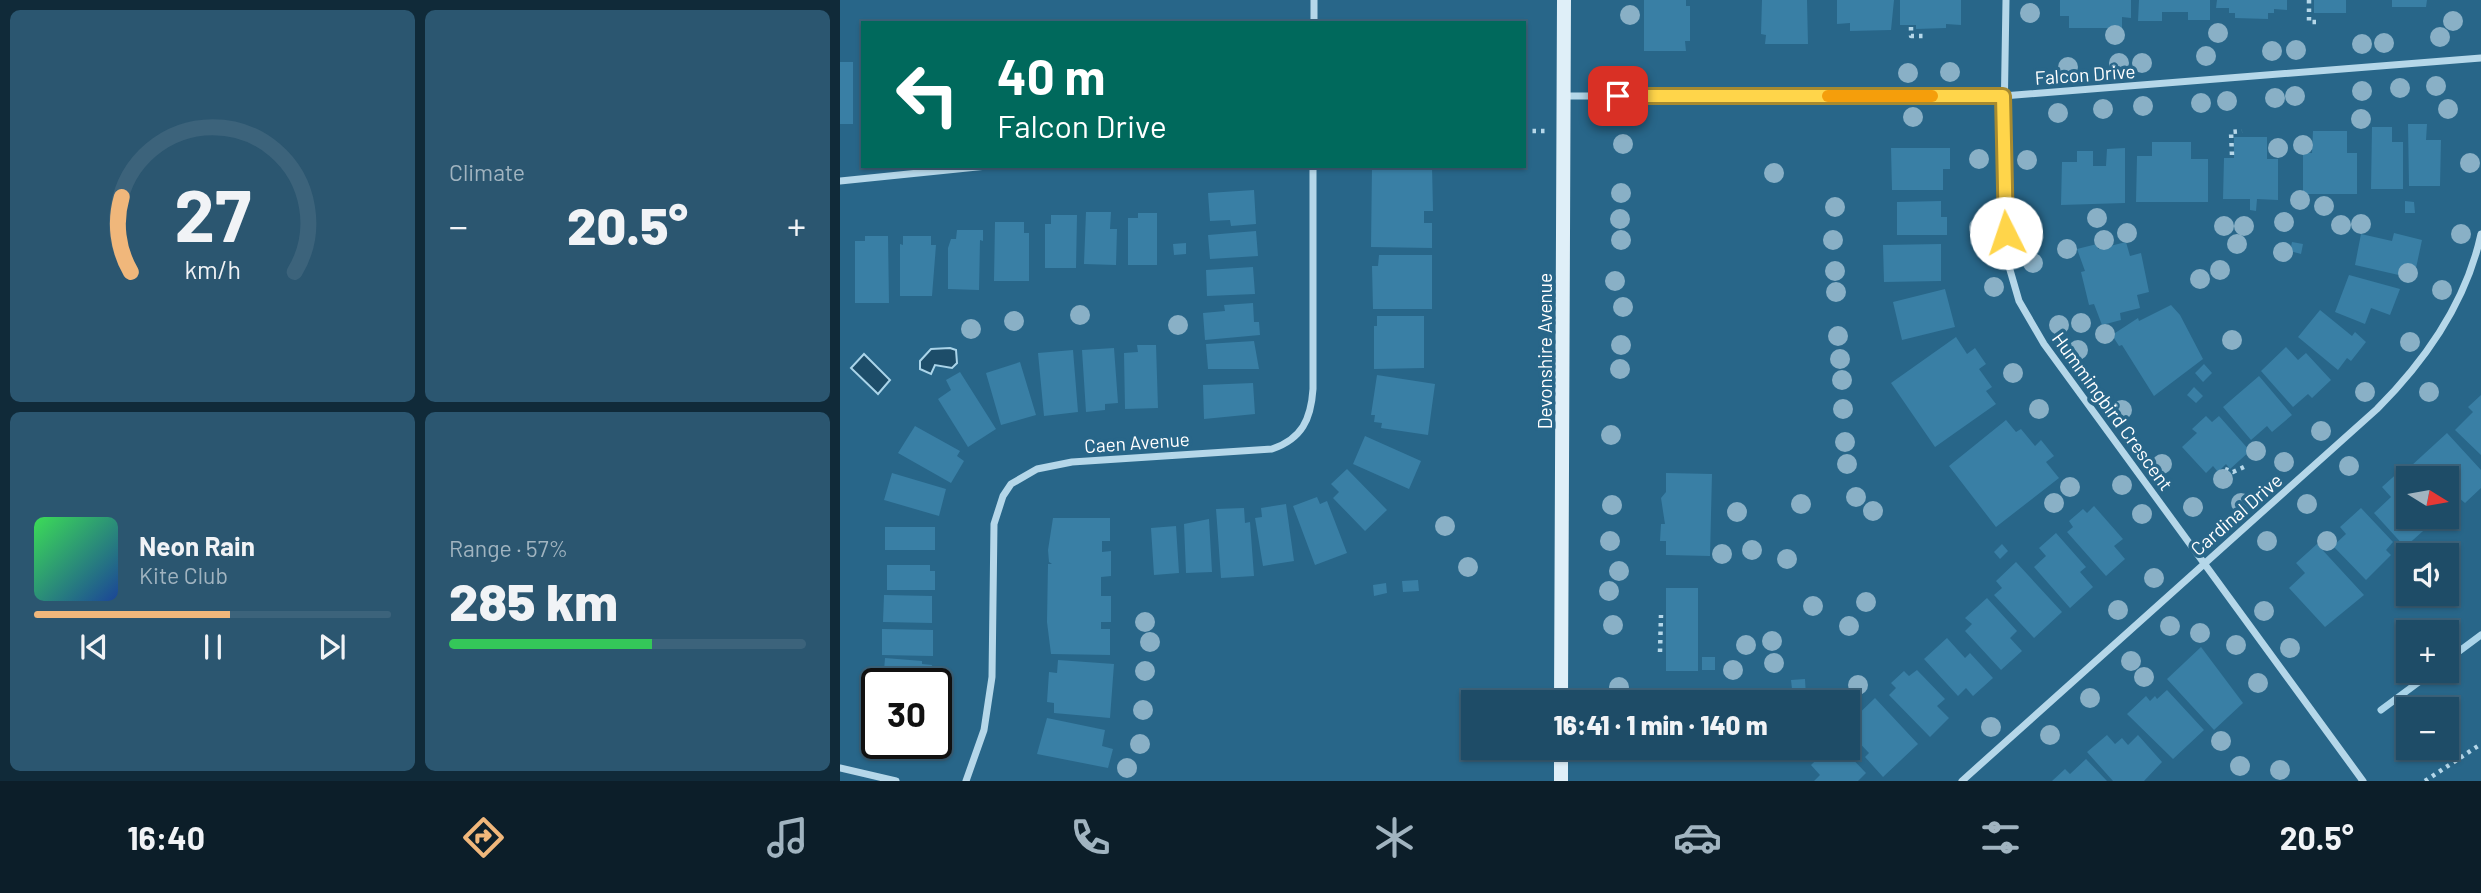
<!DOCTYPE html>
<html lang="en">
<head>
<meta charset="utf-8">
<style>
  :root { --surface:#1e4c67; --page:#2b5670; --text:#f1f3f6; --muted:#a1b4c0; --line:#3c637b; --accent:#f0b77b }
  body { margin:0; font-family:Barlow,sans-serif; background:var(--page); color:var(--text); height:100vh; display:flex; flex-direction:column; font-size:26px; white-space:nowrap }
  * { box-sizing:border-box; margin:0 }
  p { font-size:23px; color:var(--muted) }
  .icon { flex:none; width:38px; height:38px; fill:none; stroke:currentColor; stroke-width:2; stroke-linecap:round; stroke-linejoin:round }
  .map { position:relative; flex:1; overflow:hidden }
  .drawer { display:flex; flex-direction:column; gap:10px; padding:10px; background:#102a39; width:840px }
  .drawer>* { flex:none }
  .hud { position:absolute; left:21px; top:21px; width:665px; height:147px; border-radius:0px; box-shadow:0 2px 5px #0004,0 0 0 2px var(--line); background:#00695c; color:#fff; overflow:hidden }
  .needle { width:46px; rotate:101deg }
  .tools { position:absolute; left:1556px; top:466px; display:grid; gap:14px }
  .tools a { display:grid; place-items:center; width:63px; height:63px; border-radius:0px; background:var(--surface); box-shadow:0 2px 5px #0004,0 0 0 2px var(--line); font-size:35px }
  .speed { position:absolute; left:21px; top:668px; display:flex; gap:14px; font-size:35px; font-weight:700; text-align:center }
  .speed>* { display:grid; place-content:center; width:91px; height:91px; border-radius:50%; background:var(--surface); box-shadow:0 2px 5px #0004,0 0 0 2px var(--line); line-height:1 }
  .speed .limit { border:4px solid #111; border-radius:10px; background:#fff; color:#111 }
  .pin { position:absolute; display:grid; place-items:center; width:60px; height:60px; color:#fff; margin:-30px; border-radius:14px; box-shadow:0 4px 10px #0006 }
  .me { position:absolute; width:77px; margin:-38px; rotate:356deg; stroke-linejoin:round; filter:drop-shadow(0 0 5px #0008) }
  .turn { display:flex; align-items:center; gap:24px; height:147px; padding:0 21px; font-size:32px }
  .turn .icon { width:91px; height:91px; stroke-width:2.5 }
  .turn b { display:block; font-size:49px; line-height:60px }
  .big { font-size:52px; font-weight:800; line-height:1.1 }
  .drawer .tile { flex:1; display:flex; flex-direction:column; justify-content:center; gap:10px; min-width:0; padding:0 24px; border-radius:10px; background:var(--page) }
  .drawer .dial { align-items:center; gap:0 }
  .dial svg { height:182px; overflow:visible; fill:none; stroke:var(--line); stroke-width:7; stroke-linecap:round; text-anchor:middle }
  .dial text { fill:var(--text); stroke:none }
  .song { display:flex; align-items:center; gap:21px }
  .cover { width:84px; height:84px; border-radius:10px; background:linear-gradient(135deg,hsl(130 70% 55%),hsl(220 70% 35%)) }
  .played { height:7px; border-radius:4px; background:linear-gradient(90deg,var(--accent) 55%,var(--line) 55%) }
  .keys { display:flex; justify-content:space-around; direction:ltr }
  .heat { display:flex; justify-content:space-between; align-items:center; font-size:38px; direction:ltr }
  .charge { height:10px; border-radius:5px; background:linear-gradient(90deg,#34c759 57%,var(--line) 0) }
  .drawer .tiles { flex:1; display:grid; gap:10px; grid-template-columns:repeat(2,1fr) }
  .trip { position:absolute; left:621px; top:690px; width:399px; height:70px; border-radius:0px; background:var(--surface); box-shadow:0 2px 5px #0004,0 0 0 2px var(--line); font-weight:800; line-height:70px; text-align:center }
  .tab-bar { display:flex; height:112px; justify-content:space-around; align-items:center; background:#0c1e29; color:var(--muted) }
  .tab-bar .icon { width:49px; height:49px }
  .tab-bar .on { color:var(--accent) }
  .tab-bar b { font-size:32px; color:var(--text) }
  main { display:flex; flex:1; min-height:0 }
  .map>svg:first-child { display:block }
  .water { fill:#1d4d69; stroke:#aad4e9; stroke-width:2 }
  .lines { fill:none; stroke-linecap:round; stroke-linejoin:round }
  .stream { stroke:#aad4e9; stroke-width:7 }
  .building { fill:#397fa5 }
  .path { stroke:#b5d7e9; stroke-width:4.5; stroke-dasharray:3.5 5; stroke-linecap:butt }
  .minor { stroke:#b5d7e9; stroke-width:7 }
  .secondary { stroke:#dfeff8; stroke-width:14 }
  .tree { fill:#89b0c6 }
  .route-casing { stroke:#a68a30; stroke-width:18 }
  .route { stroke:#ffd54a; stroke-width:12 }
  .slow { stroke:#f59e0b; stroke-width:12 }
  .labels { text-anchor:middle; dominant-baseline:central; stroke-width:7; stroke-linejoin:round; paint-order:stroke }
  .street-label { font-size:19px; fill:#fff; stroke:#286689 }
</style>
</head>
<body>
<main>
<section class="drawer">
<div class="tiles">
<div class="tile dial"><svg viewBox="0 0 100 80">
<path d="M14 69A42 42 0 1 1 86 69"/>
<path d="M14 69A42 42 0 0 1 10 36" stroke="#f0b77b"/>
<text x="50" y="56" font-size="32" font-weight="700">27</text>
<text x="50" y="72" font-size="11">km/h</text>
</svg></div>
<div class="tile"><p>Climate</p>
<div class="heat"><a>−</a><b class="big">20.5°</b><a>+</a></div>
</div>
<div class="tile">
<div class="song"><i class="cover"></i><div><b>Neon Rain</b><p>Kite Club</p></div></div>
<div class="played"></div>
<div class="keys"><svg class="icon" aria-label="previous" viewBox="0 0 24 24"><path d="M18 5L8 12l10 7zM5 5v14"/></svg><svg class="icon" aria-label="pause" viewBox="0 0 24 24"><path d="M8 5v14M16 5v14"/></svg><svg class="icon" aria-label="next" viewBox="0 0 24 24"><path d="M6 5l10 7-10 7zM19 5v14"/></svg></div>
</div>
<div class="tile"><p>Range · 57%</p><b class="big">285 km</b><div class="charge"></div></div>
</div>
</section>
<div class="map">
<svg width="1641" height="781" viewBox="0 0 1641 781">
  <rect width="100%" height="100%" fill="#286689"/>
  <path class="water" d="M110,348L116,350L117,363L112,368L95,365L91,374L80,369V361L91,349Z
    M24,354L50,380L38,394L11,368Z"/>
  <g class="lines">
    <path class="stream" d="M1606,661L1641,635
      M1541,710L1595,670"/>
  </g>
  <path class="building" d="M804,0H846V6H850V41H845L846,51H804Z
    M922,0H967L968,44H925L926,35L921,34Z
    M997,0H1054L1051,30L1010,31V23L997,24Z
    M1060,0H1121V25L1106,24V28L1076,29V25H1060Z
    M1220,0H1291V18L1282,17V28H1229V16H1220Z
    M1299,0H1370V20H1348V12H1322V21H1298Z
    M1377,0H1447V10L1434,9V13H1428V19L1395,18V13H1389V8H1376Z
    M1474,0H1506V13H1474Z
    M1552,0H1587L1586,7H1552Z
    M0,62H13V124H0Z
    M1568,124H1587L1586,140H1601L1600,186H1569Z
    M1532,127H1552V142H1563V189H1531Z
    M1473,131H1507V153H1517V194H1463V153H1472Z
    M1394,137H1427V159H1438V200L1417,199L1416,211L1410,210V199H1383L1384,158H1394Z
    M1312,142H1351V159H1368V202H1296L1297,156H1312Z
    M1051,148H1110V169H1103V190H1052Z
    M1285,148V203L1221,205L1222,162H1237V151H1253V166H1266L1267,149Z
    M532,166H592L593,211H584V223H592V248L531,247Z
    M414,190L416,224L391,226L390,220L370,221L368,193Z
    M1101,201V217H1107V235H1057V202Z
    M1565,201L1574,202L1575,213H1565Z
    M246,212H271L270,229H277L276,265L244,264Z
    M298,213H317V265H288V218H298Z
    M211,215H237L236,268H205V224H211Z
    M155,222H184V233H189V281H154Z
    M117,230H143V241L140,240L139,290L108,289V248L111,239H116Z
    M416,231L418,256L370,259L368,235Z
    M1554,233L1582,240L1576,268L1566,266L1563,276L1515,265L1521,234L1552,241Z
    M25,236H48L49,303H15V241H25Z
    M63,236H91V245H96L92,296H60V244L63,245Z
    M1286,242L1290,256L1301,253L1309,292L1297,295L1300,308L1280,313L1281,320L1262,325L1254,304L1249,305L1241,272L1245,271L1237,249L1257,244L1258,249Z
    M1452,242L1463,244L1461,254L1450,251Z
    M346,243V254L334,255L333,244Z
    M1101,244V281L1044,282L1043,245Z
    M539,255H592V309H533L532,266H538Z
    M413,267L415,294L367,296L366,270Z
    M1509,275L1560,289L1550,315L1531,308L1525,324L1495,312Z
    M1105,289L1115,327L1062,340L1053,302Z
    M413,303L414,322H419L420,335L365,340L363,313L385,311L384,305Z
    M1331,305L1340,315L1363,359L1314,396L1282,345L1279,346L1272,335L1298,318L1299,321Z
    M1480,310L1512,336L1515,332L1526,342L1511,361L1507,358L1498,370L1458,337Z
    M537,316H584V368L534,369V326H537Z
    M1116,337L1127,354L1135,348L1146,364L1139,369L1152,387L1146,391L1156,404L1095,447L1051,383Z
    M414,341L419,369H368L366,344Z
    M297,345H316L318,408L285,409L284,353L298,352Z
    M1446,347L1458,360L1466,353L1491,380L1472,398L1468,394L1453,407L1421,371Z
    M274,348L278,403L265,404V410L246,412L242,350Z
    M233,350L238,412L204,416L198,353Z
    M180,362L196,415L161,425L146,373Z
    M1364,364L1372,373L1363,382L1355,373Z
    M120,372L156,429L128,447L98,399L111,390L106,380Z
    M537,375L595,384L588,435L541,428L542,423L534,422L535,415H531Z
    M1419,376L1452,415L1432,432L1427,426L1411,440L1383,407Z
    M413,383L415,414L364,419L363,385Z
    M1354,387L1363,396L1356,403L1347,395Z
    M1641,395V455L1615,430L1633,412L1628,407Z
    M1366,416L1372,422L1379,416L1410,451L1390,469L1386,464L1378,472L1373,466L1366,473L1342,447L1357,433L1352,429Z
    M1166,420L1176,432L1181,429L1195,446L1201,440L1214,456L1206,462L1219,478L1156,527L1109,466Z
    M75,426L120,451L117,456L124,461L111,483L58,453Z
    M1607,433L1641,470V488L1625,503L1606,487V478H1581L1571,466Z
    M525,436L581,461L569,489L513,464Z
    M507,469L547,510L525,531L493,498L499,492L491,484Z
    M1562,469L1570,478L1568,516H1600L1565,547L1534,513L1551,497L1542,487Z
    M52,473L106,489L99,516L44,500Z
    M826,473L872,474L870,556L826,555V541H820L821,524H825L821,498L826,492Z
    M477,497L480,504L487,501L507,553L475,565L453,506Z
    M446,504L454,561L423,566L415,518L422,517L421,508Z
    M1254,506L1283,539L1274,546L1285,559L1266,576L1227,532L1233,527L1229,521L1243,509L1247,513Z
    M404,508L405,523L410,522L414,576L381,578L376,509Z
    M1521,508L1553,542L1546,550L1551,555L1526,580L1493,546L1506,534L1500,527Z
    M213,518H270V541H262V552L271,551V576L261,577V596H271V622H261V629H270V655L211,654L207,622L208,564H212L209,562L208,550Z
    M369,519L372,572L346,573L344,524Z
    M336,526L339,573L314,575L311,528Z
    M45,527H95V550H45Z
    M1216,533L1246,567L1240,572L1253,587L1230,608L1194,567L1206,556L1199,548Z
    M1162,544L1168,551L1160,559L1154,552Z
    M1477,544L1524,595L1485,627L1449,588L1465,573L1456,563Z
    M1176,562L1222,612L1194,638L1154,595L1162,588L1156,581Z
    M47,565H90V571H95V590H47Z
    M578,580L579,591L563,592L562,581Z
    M546,583L547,593L534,596L533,585Z
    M826,588H858V671H826Z
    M44,595L92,596V623L43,622Z
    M1147,598L1177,631L1170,638L1182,651L1161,670L1125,631L1132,624L1125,618Z
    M42,629L93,630V656L42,655Z
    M1107,638L1125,658L1130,653L1153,678L1133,696L1126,688L1118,696L1084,659Z
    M1361,647L1403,703L1374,730L1327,679Z
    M862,657H875V670H862Z
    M45,658L82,661V664L92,665L90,684H43Z
    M218,660L274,664L270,718L214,713V703L207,702L209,672L217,673Z
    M1077,670L1105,699L1097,706L1109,718L1090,737L1049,695L1056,688L1051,683L1064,671L1069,676Z
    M965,679L966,697L953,698L951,680Z
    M817,690H862L863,702H817Z
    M1327,690L1364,730L1333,759L1287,714L1306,696L1310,701L1315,696L1317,699Z
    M1035,698L1078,744L1043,777L1025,757L1029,753L1008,731V724Z
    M207,718L265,730L262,746L273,749L268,768L197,754Z
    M1267,735L1275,744L1282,738L1288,745L1298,735L1322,762L1304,781H1273L1247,752Z
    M990,747H1001L1026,773L1018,781H974L980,775L971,765Z
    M1246,759L1267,781H1212L1225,769L1230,774Z"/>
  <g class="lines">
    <path class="path" d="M1469,0V22H1476
      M1071,27V36H1085
      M684,131H707
      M1392,155L1391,132L1402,131
      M1385,469L1393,472L1404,467
      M820,652L821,615
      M1585,781L1641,744"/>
    <path class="minor" d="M1166,0L1163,183L1168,263L1179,301L1204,344L1523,781
      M474,23V0
      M725,96H1163L1641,58
      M0,181L147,166
      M0,768L56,781
      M126,781L144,730L152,677L154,524L163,496L171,484L197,469L232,462L432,449C462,439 471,419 473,389V166
      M1122,781L1537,409C1586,360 1626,303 1641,234"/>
    <path class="secondary" d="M721,702L724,0
      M721,781V747"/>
  </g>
  <g class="tree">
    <circle cx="1190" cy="13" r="10"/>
    <circle cx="790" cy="15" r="10"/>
    <circle cx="1613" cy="21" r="10"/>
    <circle cx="1378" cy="33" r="10"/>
    <circle cx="1275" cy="35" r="10"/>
    <circle cx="1600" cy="37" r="10"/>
    <circle cx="1544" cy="43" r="10"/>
    <circle cx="1522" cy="44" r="10"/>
    <circle cx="1456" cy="50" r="10"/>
    <circle cx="1432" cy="51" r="10"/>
    <circle cx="1366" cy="56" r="10"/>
    <circle cx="1279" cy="63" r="10"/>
    <circle cx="1302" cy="63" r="10"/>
    <circle cx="1228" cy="67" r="10"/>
    <circle cx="1110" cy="72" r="10"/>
    <circle cx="1068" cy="73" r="10"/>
    <circle cx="1596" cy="86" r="10"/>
    <circle cx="1560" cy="88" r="10"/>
    <circle cx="1522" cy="91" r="10"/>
    <circle cx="1455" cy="96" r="10"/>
    <circle cx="1435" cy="98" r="10"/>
    <circle cx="1387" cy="101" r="10"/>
    <circle cx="1361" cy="103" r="10"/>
    <circle cx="1303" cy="106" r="10"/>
    <circle cx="1263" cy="109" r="10"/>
    <circle cx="1608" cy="109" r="10"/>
    <circle cx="1218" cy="113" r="10"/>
    <circle cx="1073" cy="117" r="10"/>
    <circle cx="1521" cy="119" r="10"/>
    <circle cx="783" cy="144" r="10"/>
    <circle cx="1463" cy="145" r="10"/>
    <circle cx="1438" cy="148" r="10"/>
    <circle cx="1139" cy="159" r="10"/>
    <circle cx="1187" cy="160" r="10"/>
    <circle cx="1630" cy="163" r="10"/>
    <circle cx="934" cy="173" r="10"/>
    <circle cx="781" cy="193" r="10"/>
    <circle cx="1460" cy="200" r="10"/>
    <circle cx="1484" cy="206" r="10"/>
    <circle cx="995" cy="207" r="10"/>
    <circle cx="1257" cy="218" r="10"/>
    <circle cx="780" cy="219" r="10"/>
    <circle cx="1444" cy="222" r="10"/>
    <circle cx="1521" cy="224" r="10"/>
    <circle cx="1501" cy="225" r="10"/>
    <circle cx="1384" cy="226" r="10"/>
    <circle cx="1404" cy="226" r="10"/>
    <circle cx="1139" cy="227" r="10"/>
    <circle cx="1287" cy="233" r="10"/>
    <circle cx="1621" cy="234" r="10"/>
    <circle cx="781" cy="240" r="10"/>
    <circle cx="993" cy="240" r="10"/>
    <circle cx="1264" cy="240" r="10"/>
    <circle cx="1397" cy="244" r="10"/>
    <circle cx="1227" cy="249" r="10"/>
    <circle cx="1443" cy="252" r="10"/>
    <circle cx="1193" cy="263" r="10"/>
    <circle cx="1380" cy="270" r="10"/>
    <circle cx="995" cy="271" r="10"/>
    <circle cx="1568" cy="273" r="10"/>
    <circle cx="1360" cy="279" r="10"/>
    <circle cx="775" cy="281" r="10"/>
    <circle cx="1154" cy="287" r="10"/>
    <circle cx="1602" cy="290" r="10"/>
    <circle cx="996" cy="292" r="10"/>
    <circle cx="783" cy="307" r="10"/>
    <circle cx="240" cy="315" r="10"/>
    <circle cx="174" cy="321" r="10"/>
    <circle cx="1241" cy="323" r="10"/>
    <circle cx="338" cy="325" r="10"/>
    <circle cx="1219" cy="325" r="10"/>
    <circle cx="131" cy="329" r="10"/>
    <circle cx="1265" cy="334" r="10"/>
    <circle cx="998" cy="336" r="10"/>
    <circle cx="1392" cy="340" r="10"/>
    <circle cx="1570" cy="342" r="10"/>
    <circle cx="781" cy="345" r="10"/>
    <circle cx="1238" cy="350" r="10"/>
    <circle cx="1000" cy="359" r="10"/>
    <circle cx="780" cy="369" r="10"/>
    <circle cx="1173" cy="373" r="10"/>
    <circle cx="1002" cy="380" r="10"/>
    <circle cx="1525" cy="392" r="10"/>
    <circle cx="1589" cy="392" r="10"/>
    <circle cx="1003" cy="409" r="10"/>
    <circle cx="1199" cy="409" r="10"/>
    <circle cx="1282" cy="410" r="10"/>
    <circle cx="1481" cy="431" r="10"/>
    <circle cx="771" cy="435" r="10"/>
    <circle cx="1005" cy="442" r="10"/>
    <circle cx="1416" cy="451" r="10"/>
    <circle cx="1444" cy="462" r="10"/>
    <circle cx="1007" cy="464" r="10"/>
    <circle cx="1322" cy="464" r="10"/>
    <circle cx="1509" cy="466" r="10"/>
    <circle cx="1383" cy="479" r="10"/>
    <circle cx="1282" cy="485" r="10"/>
    <circle cx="1230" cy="487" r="10"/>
    <circle cx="1016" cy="497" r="10"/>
    <circle cx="1214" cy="503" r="10"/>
    <circle cx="1401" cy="503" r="10"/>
    <circle cx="961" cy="504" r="10"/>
    <circle cx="1467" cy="504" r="10"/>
    <circle cx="772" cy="505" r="10"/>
    <circle cx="1353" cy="507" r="10"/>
    <circle cx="1033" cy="511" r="10"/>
    <circle cx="897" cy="512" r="10"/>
    <circle cx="1302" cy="514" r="10"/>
    <circle cx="605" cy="526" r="10"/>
    <circle cx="770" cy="541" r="10"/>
    <circle cx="1427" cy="541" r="10"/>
    <circle cx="1487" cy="541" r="10"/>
    <circle cx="912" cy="550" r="10"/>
    <circle cx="882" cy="554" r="10"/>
    <circle cx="947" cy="559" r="10"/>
    <circle cx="628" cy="567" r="10"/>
    <circle cx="779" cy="571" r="10"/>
    <circle cx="1314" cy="578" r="10"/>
    <circle cx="769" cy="591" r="10"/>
    <circle cx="1026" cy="602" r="10"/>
    <circle cx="973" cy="606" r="10"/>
    <circle cx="1278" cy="610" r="10"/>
    <circle cx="1424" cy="611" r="10"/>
    <circle cx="305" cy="622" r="10"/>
    <circle cx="773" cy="625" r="10"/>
    <circle cx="1009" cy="626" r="10"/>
    <circle cx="1330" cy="626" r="10"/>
    <circle cx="1360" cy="633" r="10"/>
    <circle cx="932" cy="641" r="10"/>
    <circle cx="310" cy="642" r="10"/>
    <circle cx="906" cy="645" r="10"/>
    <circle cx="1396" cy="645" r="10"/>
    <circle cx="1450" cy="648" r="10"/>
    <circle cx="1291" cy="661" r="10"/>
    <circle cx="934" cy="663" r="10"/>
    <circle cx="893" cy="670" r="10"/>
    <circle cx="305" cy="671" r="10"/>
    <circle cx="1304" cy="677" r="10"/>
    <circle cx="1418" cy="683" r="10"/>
    <circle cx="1018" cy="685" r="10"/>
    <circle cx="779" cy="687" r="10"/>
    <circle cx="1250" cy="698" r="10"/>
    <circle cx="303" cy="710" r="10"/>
    <circle cx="1151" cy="727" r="10"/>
    <circle cx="1210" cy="735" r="10"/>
    <circle cx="1381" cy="741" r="10"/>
    <circle cx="300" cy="744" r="10"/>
    <circle cx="1400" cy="766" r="10"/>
    <circle cx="287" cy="768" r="10"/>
    <circle cx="1440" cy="770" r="10"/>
  </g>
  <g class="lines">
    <g class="route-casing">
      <path id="route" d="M778,96H1163L1166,233"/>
    </g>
    <use href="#route" class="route"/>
    <path class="slow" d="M988,96H1092"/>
  </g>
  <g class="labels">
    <g class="street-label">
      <text transform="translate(1245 74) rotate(-4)">Falcon Drive</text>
      <text transform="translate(704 351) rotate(-90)">Devonshire Avenue</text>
      <text transform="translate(1273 411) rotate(54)">Hummingbird Crescent</text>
      <text transform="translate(297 442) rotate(-4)">Caen Avenue</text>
      <text transform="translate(1396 514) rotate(-41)">Cardinal Drive</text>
    </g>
  </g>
</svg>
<div class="tools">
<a><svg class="needle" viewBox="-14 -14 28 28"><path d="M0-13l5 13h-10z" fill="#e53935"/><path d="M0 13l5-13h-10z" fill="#a1b4c0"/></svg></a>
<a><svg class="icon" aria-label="sound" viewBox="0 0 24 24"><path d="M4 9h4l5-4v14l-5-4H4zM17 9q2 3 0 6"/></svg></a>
<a>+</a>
<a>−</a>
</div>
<div class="speed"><div class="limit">30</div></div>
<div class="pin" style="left:778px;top:96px;background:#d93025"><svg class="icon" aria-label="arrive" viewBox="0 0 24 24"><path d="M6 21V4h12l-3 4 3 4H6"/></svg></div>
<svg class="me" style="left:1166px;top:233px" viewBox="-20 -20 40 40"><circle r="19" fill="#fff"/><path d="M0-13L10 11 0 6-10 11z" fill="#ffd54a"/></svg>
<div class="trip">16:41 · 1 min · 140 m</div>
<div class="hud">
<div class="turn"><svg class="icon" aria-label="left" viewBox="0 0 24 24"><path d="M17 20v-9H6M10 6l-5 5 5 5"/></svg><div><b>40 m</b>Falcon Drive</div></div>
</div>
</div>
</main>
<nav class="tab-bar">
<b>16:40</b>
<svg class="icon on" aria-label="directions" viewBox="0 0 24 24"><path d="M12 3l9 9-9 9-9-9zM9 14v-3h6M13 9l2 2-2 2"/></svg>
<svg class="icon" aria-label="music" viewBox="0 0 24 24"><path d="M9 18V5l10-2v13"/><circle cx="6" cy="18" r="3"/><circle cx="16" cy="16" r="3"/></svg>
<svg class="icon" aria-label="phone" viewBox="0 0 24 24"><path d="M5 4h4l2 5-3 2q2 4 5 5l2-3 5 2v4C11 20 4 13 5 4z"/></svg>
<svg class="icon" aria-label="climate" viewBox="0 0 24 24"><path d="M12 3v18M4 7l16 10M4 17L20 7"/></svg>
<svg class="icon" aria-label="car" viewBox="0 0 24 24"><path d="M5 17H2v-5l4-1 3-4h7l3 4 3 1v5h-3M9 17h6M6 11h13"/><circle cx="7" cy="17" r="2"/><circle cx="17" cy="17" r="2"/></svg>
<svg class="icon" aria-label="filters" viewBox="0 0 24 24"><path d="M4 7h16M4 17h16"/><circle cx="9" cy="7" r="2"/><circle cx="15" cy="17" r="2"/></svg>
<b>20.5°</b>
</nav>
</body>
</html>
